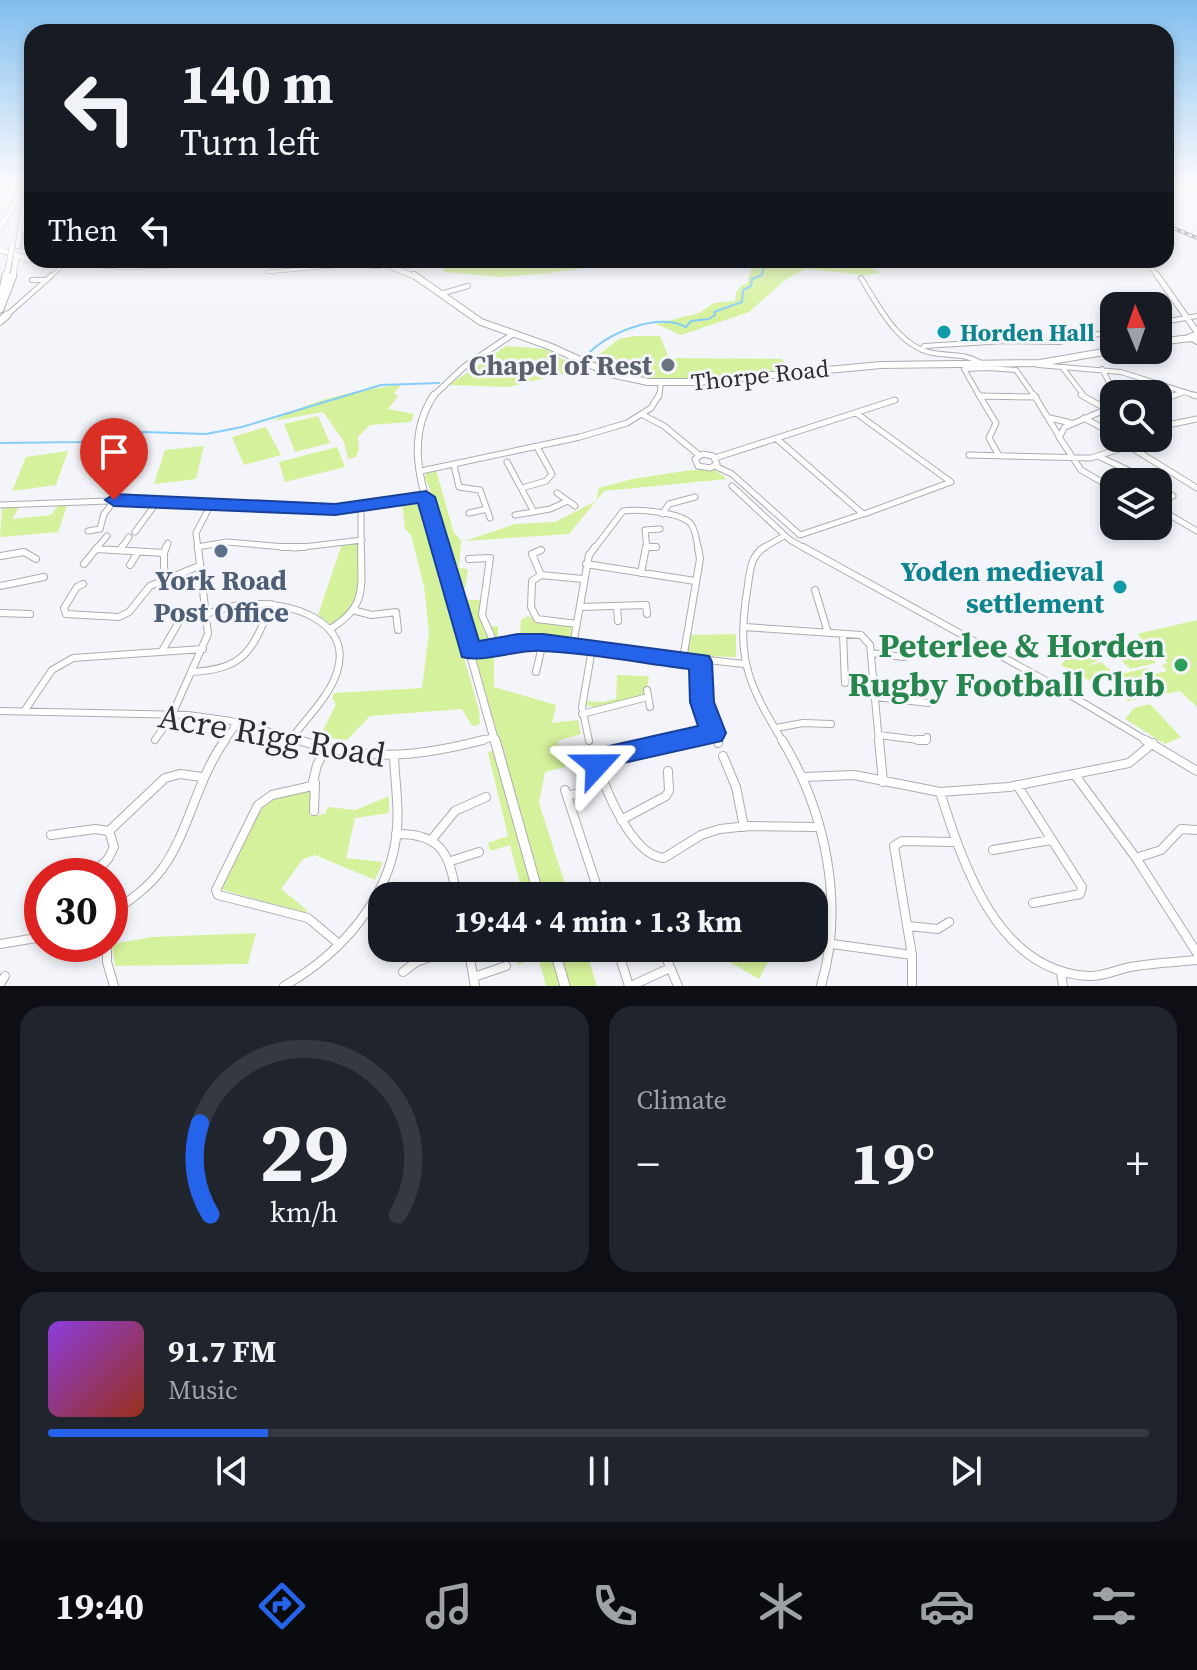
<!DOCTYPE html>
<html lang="en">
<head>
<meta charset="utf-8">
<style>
  :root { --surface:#171b24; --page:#20242c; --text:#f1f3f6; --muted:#9ea1a6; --line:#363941; --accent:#2563eb }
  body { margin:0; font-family:"Source Serif 4",serif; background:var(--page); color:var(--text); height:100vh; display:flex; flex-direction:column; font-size:30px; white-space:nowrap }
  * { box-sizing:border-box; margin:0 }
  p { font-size:26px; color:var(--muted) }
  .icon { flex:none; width:44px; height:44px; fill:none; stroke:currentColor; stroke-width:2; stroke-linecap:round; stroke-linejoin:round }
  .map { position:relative; height:986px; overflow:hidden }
  .details { display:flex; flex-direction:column; gap:20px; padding:20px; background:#0d0f14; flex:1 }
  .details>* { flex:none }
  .hud { position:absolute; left:24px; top:24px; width:1150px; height:244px; border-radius:24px; box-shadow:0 4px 12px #0003; background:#171b24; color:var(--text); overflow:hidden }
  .needle { width:52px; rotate:358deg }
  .fabs { position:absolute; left:1100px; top:292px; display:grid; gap:16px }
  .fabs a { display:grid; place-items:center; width:72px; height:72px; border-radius:16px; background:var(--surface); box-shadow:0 4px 12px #0003; font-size:40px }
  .speed { position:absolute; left:24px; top:858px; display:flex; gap:16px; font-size:40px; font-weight:700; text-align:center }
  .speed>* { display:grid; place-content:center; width:104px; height:104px; border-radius:50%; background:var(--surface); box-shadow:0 4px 12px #0003; line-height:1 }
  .speed .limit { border:12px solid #d22; background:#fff; color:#111 }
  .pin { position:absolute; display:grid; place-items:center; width:68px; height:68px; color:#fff; margin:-82px -34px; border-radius:50% 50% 50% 0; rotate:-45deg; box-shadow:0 0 8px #0007 }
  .pin .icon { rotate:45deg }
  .me { position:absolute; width:88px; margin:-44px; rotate:66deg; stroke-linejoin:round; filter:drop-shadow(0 0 6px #0008) }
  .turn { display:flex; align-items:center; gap:28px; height:168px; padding:0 24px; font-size:36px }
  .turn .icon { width:104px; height:104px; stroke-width:2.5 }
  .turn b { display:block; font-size:56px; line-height:68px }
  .then { display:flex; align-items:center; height:76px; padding:0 24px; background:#0003; gap:16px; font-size:30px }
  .big { font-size:60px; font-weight:700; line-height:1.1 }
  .details .tile { flex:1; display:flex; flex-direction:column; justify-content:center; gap:12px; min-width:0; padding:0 28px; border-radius:24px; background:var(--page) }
  .details .dial { align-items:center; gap:0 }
  .dial svg { height:208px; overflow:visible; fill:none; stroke:var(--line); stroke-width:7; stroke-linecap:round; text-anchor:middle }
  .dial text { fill:var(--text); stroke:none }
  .song { display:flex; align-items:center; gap:24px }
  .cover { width:96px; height:96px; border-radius:12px; background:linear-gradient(135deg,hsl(270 70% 55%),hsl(10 70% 35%)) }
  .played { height:8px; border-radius:4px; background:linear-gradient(90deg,var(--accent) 20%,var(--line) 20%) }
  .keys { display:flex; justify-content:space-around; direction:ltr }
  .heat { display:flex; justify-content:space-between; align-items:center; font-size:44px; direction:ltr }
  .details .tiles { flex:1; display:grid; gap:20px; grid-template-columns:1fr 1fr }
  .tile:last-child { grid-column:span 2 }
  .trip { position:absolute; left:368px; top:882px; width:460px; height:80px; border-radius:24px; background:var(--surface); box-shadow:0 4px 12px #0003; font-weight:700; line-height:80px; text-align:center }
  .tab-bar { display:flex; height:128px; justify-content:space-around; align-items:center; background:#090b0e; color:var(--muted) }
  .tab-bar .icon { width:56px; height:56px }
  .tab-bar .selected { color:var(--accent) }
  .tab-bar b { font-size:36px; color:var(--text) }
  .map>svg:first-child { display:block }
  .green { fill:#d6f19b }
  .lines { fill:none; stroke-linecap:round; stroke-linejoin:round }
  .stream { stroke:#86cdf6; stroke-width:2 }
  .minor-far4-casing { stroke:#acadb2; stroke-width:4 }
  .minor-far3-casing { stroke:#acadb2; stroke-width:6 }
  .minor-far2-casing { stroke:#acadb2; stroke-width:7 }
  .minor-far1-casing { stroke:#acadb2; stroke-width:8 }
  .minor-casing { stroke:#acadb2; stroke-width:10 }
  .tertiary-far3-casing { stroke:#acadb2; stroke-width:7 }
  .tertiary-far2-casing { stroke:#acadb2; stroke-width:8 }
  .tertiary-far1-casing { stroke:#acadb2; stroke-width:9 }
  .tertiary-casing { stroke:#acadb2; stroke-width:11 }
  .secondary-far1-casing { stroke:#acadb2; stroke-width:5 }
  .secondary-casing { stroke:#acadb2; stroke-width:7 }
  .primary-far1-casing { stroke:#acadb2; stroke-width:6 }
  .primary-casing { stroke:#acadb2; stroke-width:8 }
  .trunk-far1-casing { stroke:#acadb2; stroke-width:6 }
  .trunk-casing { stroke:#acadb2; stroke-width:9 }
  .minor-far4 { stroke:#fff; stroke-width:3 }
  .minor-far3 { stroke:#fff; stroke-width:4 }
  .minor-far2 { stroke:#fff; stroke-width:5 }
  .minor-far1 { stroke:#fff; stroke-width:6 }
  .minor { stroke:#fff; stroke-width:8 }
  .tertiary-far3 { stroke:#fff; stroke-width:5 }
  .tertiary-far2 { stroke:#fff; stroke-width:6 }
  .tertiary-far1 { stroke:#fff; stroke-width:7 }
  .tertiary { stroke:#fff; stroke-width:9 }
  .secondary-far1 { stroke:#fff; stroke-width:4 }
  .secondary { stroke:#fff; stroke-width:5 }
  .primary-far1 { stroke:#fff; stroke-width:5 }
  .primary { stroke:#fff; stroke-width:6 }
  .trunk-far1 { stroke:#fff; stroke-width:5 }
  .trunk { stroke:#fff; stroke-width:7 }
  .rail-casing { stroke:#7c7c80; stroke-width:4 }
  .rail { stroke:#f4f5fa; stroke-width:2; stroke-dasharray:4; stroke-linecap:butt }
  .minor-bridge-casing { stroke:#acadb2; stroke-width:4; stroke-linecap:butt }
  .trunk-bridge-casing { stroke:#acadb2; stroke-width:6; stroke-linecap:butt }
  .minor-bridge { stroke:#fff; stroke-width:3 }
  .trunk-bridge { stroke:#fff; stroke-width:5 }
  .route { fill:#2563eb; stroke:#184099; stroke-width:2 }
  .culture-dot { fill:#0f9aa8; stroke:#f4f5fa; stroke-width:3 }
  .worship-dot { fill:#6b7280; stroke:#f4f5fa; stroke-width:3 }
  .service-dot { fill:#5c6f8a; stroke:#f4f5fa; stroke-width:3 }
  .leisure-dot { fill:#2e9e5b; stroke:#f4f5fa; stroke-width:3 }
  .labels { text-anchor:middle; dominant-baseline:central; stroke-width:6; stroke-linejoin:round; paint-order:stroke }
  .far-culture-label { font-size:24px; font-weight:bold; fill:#0d838f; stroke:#f4f5fa; text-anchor:start }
  .far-street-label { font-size:24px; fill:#2d2d2f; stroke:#f4f5fa }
  .worship-label { font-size:28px; font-weight:bold; fill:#5b616d; stroke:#f4f5fa; text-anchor:end }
  .culture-label { font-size:28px; font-weight:bold; fill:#0d838f; stroke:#f4f5fa; text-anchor:end }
  .service-label { font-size:28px; font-weight:bold; fill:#4e5e75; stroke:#f4f5fa }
  .near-leisure-label { font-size:34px; font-weight:bold; fill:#27864d; stroke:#f4f5fa; text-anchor:end }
  .near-street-label { font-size:34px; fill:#2d2d2f; stroke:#f4f5fa }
</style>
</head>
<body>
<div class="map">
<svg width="1197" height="986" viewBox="0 0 1197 986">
  <rect width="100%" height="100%" fill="#f4f5fa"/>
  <path class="green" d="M580,260H638L549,273L501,277L444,272V266L440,264L445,261H523L526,267Z
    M740,260H859L880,273L865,275L805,269L785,280L749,312L681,335L656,324L699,313L714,303L735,301C736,290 738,287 747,283L752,267Z
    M634,336H660L669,358L782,359L789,368C736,376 637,397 592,360L619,339Z
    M506,346L545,349L588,373L579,375L573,371L509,387L449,385Z
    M401,385L394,393L398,396L388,409L414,414L411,422L370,425L358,437L359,449L356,457L348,459L344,442L323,412L273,421C313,399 356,390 401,385Z
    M318,416L330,443L295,452L284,424Z
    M266,427L281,455L244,465L232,437Z
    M204,446L196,479L154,484L165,450Z
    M337,447L345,467L285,482L279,462Z
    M68,451L56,485L12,491L26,457Z
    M436,470L454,533L461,540L459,568L468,569L465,589L461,591L464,600H484L486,627L498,626V641L478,645L470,639L429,496L430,489L425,478L427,472Z
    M691,470H715L727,479L604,491L569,534L465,541L515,524L555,522L596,501L599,488L632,479Z
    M412,502L421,507L479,710L480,724L472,726L462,709L370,716L347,740L320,737L336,704L332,698L334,693L422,688L429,632L424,586L411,535L405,529L402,504Z
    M60,503H68L58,532L0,537L2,509L20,506L12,519L51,515Z
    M342,544H358V593L353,608L332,625L318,615Z
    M528,616L537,622L571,626V636L563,639L520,637L521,620Z
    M1197,620V707L1180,691L1128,701L1106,677L1148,668L1155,674L1167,671L1162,665L1168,663L1137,634Z
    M736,634V657L693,656L686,651L688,635Z
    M1133,639L1156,663L1130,669L1107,645Z
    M494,647V687L556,705L552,723L578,720L581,734L557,741L565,767L545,772L539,803L569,896H543L475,656Z
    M1073,651L1075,654L1090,651L1099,660L1086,666L1101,662L1111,671L1096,675L1099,680L1092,682L1061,665Z
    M617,675L649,676L646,695L596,707L588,706L585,701L602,702L616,699Z
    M1150,704L1181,737L1165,744L1125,719L1134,708Z
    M495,750L535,896H508L522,891L510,845L490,851L488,843L508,836L488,752Z
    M308,789L310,792V816L325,814L328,807L356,810L389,796V813L355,818L346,858L383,862L375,880L315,855L303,859L281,889L307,910L306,913L223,890L222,886L252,815L273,796Z
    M256,933L248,964L115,966L112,944L153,937Z
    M530,948H549L560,986H546L538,957L518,965L515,954Z
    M558,948H585L597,986H569Z
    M716,948H775L759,979L726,960Z"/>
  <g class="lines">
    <path class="stream" d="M586,356C607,333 657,312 686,327L691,321L709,319L715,315L714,312L742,302L743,290L751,286L752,279L762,275L763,268L780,260
      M0,443L80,442L144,432L206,434L242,427L381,385L439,383"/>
    <g class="minor-far4-casing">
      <path id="minor-far4" d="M268,272L334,266
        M50,277L59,269"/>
    </g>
    <g class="minor-far3-casing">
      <path id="minor-far3" d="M861,278C878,305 898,347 933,353C950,356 965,353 981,363
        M32,280H45
        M440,294L468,286
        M7,315L52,275
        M1158,323L1197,316
        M922,350L924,346L1005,341L1059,342L1114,331
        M1038,365L1121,372L1197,396
        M1062,367L1085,397
        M988,368L1016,370L1035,397
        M1102,369L1110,384L1125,394
        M982,396L1023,397
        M659,397L661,383
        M980,397L964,369L988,368L985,363
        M1169,397L1185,392"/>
    </g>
    <g class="minor-far2-casing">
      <path id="minor-far2" d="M979,395L996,423L989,438L998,454
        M1034,395L1059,436
        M1081,395L1114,413
        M1193,395L1197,396
        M982,396L1036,397
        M1158,400L1176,395
        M1107,409L1065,427L1059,437L1081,470L1114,489
        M856,413L951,482L864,514
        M643,415L664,426L699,455
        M1050,418L1071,423
        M1084,418L1106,430
        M1158,427L1197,419
        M703,454L713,456L717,464L710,468L698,466L695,459Z
        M969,455L1091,458L1129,446L1197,488
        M1100,457L1153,482
        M715,458L895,400
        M507,462L534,512
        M454,465L459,487L480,490L490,518
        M715,466L732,474L800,535L863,514L777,439
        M421,471L580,437L627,423L651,408L659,395
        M1158,485L1173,496
        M732,486L790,540L806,549
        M522,488L546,481L552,474L537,447
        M557,493L575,506
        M0,505L135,500L335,509L426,497
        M361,508V549
        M1158,508L1197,531
        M469,513L487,509
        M662,514L669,504L695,497
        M515,515L550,509L568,501
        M88,531L100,529L104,514L114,501
        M135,532L157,502
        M197,547L227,542L295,548L362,540
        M646,547H656
        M96,549L107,536
        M121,549L129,537
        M166,549L168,543
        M198,549L196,533L211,504
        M594,549L623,511C639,509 681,512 691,524C696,531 697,541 698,549
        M647,549L645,530L660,529
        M761,549L784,536"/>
    </g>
    <g class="minor-far1-casing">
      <path id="minor-far1" d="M98,547L96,549L164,553V569L168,576
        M282,547H304
        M646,547H656
        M765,547C751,555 750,570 748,585C736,657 746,681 783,742
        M803,547L1050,683L1149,742
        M120,550L122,547
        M541,550L532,554L541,575
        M164,553L166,547
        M1,556L24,552L36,559
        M469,559L490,558L482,615L495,645
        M84,564L96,549
        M586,564L695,581
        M130,565L138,552
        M641,573L646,547
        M83,584L77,587L64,608L66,614L119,617L129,612L150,586L199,566
        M0,586L44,577
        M815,590L828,633
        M617,606L618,621
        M580,607L646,605L647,614
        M356,611L372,615L396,612L398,630
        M0,613L30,614
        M204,614C218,611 232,605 246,604C286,601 354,619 337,672C329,697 307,717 292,738
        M577,624L537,619L531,607L532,581L541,575L583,579
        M744,627L861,635L870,645L879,742
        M330,629C368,606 361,587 361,547
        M843,634L845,683
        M573,645L589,555L595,547
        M162,651L180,620
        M470,651L518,642H543L744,664
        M871,653L904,657V652
        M683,659L700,559L698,547
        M701,662L702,702L718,742
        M192,672C245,669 253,650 271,604
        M536,672L543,642
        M647,690L650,707
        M875,697L929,703
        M25,710L52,670L73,658L203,649
        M0,711L188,715L231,721L305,742
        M582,714L648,697
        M776,728L803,723L831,724
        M879,735L926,741L927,737
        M155,740L171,717L208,634L198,547
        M589,741L582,707L592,649
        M224,742L238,722
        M476,742L494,737
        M663,742L713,733"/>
    </g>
    <g class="minor-casing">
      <path id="minor" d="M298,740C367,761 414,758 483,740
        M674,740L618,752L597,762C605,789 632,856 664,858L701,835L720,829L748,826L818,827
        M717,740L718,743
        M782,740C826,812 845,905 821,986
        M879,740L883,782
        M918,740H926
        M1145,740L1197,771
        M326,748L317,765L312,786L272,795L258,805L216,890L218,895L308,918L339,944
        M723,756L736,787L744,827
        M1075,775L1136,858L1197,953
        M803,777L854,775L940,792L1009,787L1129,763L1153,743
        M1017,785L1082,887L1080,894L1033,903
        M565,790L600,896
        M940,792C963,864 997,971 1088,976C1102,977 1116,970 1130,967C1152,963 1175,962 1197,960
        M567,796L575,794
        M314,811L315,783
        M621,820L666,796L669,791L668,771
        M109,831L165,778L180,774L202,777
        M396,834C443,833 449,855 457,896
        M51,835L95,829L109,831L114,847L108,859L90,876
        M433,838L455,811L486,797
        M993,850L1051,840
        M1136,858L1161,850L1181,829L1197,830
        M451,861L479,852
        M110,914C129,901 148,888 162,869C189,832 196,781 225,740
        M908,926L938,929L949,922
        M0,944L42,937
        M107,944V962L114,986
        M832,944L912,955
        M468,948L475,986
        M617,948L629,986
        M662,948L678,986
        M403,972L416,962L455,948
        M1061,973L1063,986
        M474,977L506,966
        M0,984L5,976
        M284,986C339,955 387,902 396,838C400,811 395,783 394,757
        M631,986L670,968
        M912,986V955L894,846L902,841L955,842"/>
    </g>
    <g class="tertiary-far3-casing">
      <path id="tertiary-far3" d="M432,397L464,367L513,334"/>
    </g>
    <g class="tertiary-far2-casing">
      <path id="tertiary-far2" d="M434,395C401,444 426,497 441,549"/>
    </g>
    <g class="tertiary-far1-casing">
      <path id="tertiary-far1" d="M440,547L495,742"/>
    </g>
    <g class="tertiary-casing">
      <path id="tertiary" d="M495,740L539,896
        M554,948L565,986"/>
    </g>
    <g class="secondary-far1-casing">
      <path id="secondary-far1" d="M1146,260L1158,277"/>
    </g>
    <g class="secondary-casing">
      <path id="secondary" d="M1157,275L1197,332"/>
    </g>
    <g class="primary-far1-casing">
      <path id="primary-far1" d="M323,260L333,264L360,263
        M375,260L416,277
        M356,264L379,266"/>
    </g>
    <g class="primary-casing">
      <path id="primary" d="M414,275L481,322L549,346L611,374L648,382H698L881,365L1040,363L1115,350
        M1197,335L1190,337L1197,341
        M1158,342L1191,338"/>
    </g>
    <g class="trunk-far1-casing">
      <path id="trunk-far1" d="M25,225L26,238L32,249
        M0,228L20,194
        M18,246L27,181
        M0,250L32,260
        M32,260L126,267L284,260
        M320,260L325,262
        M6,277L9,263
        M13,277L16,259"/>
    </g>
    <g class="trunk-casing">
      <path id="trunk" d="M2,295L6,275
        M0,309L13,275
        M0,321L7,315"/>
    </g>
    <use href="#minor-far4" class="minor-far4"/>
    <use href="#minor-far3" class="minor-far3"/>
    <use href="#minor-far2" class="minor-far2"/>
    <use href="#minor-far1" class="minor-far1"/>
    <use href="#minor" class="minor"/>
    <use href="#tertiary-far3" class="tertiary-far3"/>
    <use href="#tertiary-far2" class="tertiary-far2"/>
    <use href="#tertiary-far1" class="tertiary-far1"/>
    <use href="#tertiary" class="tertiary"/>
    <use href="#secondary-far1" class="secondary-far1"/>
    <use href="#secondary" class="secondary"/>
    <use href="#primary-far1" class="primary-far1"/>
    <use href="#primary" class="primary"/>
    <use href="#trunk-far1" class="trunk-far1"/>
    <use href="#trunk" class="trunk"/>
    <g class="rail-casing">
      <path id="rail" d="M1166,225L1197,238"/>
    </g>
    <use href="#rail" class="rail"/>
    <g class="minor-bridge-casing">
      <path id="minor-bridge" d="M59,269L69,260"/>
    </g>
    <g class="trunk-bridge-casing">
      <path id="trunk-bridge" d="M10,259L12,246"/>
    </g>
    <use href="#minor-bridge" class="minor-bridge"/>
    <use href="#trunk-bridge" class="trunk-bridge"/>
  </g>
  <linearGradient id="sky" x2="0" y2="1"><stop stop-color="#81beee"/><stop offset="0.57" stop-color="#fafafd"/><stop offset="1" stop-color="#fafafd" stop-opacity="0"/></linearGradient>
  <rect width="1197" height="319" fill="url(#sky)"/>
  <path class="route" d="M426,491L435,497L479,641L518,634H543L709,656L712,662L714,702L726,733L722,741L610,766C603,775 599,777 588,773C583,762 585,754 596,749L698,726L690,702L689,669C641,663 591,653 542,651C518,649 483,663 462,657L418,503L335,515L114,506L105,500L114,494L335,504Z"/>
  <g class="culture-dot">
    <circle cx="944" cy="332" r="8"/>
    <circle cx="1120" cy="587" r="8"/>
  </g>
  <circle class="worship-dot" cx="668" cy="365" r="8"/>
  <circle class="service-dot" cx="221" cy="551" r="8"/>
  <circle class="leisure-dot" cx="1181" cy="665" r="8"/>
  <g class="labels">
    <g class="far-culture-label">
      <text x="960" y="332">Horden Hall</text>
    </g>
    <g class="far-street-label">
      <text transform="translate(760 375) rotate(-6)">Thorpe Road</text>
    </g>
    <g class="worship-label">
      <text x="652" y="365">Chapel of Rest</text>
    </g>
    <g class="culture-label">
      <text x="1104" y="571">Yoden medieval<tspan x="1104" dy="32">settlement</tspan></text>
    </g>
    <g class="service-label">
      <text x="221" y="580">York Road<tspan x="221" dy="32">Post Office</tspan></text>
    </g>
    <g class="near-leisure-label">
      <text x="1165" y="645">Peterlee &amp; Horden<tspan x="1165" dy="39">Rugby Football Club</tspan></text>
    </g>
    <g class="near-street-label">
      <text transform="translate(272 735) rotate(10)">Acre Rigg Road</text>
    </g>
  </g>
</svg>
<div class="fabs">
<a><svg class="needle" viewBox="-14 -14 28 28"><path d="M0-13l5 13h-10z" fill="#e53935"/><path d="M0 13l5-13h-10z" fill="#9ea1a6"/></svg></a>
<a><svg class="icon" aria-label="search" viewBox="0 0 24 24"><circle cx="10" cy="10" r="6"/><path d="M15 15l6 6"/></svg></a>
<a><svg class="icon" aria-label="layers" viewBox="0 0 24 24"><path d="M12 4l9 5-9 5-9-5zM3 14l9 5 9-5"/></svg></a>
</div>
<div class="speed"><div class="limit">30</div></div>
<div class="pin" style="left:114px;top:500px;background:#d93025"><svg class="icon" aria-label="arrive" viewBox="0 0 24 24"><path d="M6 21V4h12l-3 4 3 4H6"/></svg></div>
<svg class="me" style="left:597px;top:765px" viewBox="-20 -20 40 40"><path d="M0-17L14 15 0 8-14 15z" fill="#2563eb" stroke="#fff" stroke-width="4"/></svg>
<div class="trip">19:44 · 4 min · 1.3 km</div>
<div class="hud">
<div class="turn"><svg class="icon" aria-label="left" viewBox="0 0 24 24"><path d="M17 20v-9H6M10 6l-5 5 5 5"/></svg><div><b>140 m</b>Turn left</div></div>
<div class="then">Then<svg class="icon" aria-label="left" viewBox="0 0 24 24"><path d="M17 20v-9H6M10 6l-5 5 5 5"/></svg></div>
</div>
</div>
<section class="details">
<div class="tiles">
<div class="tile dial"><svg viewBox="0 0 100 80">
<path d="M14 69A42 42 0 1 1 86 69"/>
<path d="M14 69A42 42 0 0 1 10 34" stroke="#2563eb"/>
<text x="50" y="56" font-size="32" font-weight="700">29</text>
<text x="50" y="72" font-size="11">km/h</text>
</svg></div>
<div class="tile"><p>Climate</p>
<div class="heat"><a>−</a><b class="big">19°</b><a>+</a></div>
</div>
<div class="tile">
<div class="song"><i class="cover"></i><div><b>91.7 FM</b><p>Music</p></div></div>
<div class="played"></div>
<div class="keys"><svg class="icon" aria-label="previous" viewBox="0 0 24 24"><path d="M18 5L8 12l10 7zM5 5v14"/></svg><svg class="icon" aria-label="pause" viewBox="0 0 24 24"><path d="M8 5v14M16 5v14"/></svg><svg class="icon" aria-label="next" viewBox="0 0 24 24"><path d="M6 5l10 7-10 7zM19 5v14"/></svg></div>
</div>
</div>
</section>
<nav class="tab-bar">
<b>19:40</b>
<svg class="icon selected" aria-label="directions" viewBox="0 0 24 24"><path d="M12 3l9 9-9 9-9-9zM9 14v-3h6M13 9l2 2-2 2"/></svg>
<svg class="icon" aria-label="music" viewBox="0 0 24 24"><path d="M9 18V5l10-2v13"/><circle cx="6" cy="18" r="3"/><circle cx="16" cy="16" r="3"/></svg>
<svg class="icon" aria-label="phone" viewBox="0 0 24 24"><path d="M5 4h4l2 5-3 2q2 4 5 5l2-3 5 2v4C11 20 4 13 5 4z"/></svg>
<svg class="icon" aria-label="climate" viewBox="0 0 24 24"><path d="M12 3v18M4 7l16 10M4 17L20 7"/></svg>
<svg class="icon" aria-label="car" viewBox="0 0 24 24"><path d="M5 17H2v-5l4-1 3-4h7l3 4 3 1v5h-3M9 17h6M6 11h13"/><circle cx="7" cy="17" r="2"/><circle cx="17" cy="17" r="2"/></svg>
<svg class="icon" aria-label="filters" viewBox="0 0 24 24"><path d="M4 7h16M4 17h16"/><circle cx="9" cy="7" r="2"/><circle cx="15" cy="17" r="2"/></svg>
</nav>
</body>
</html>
